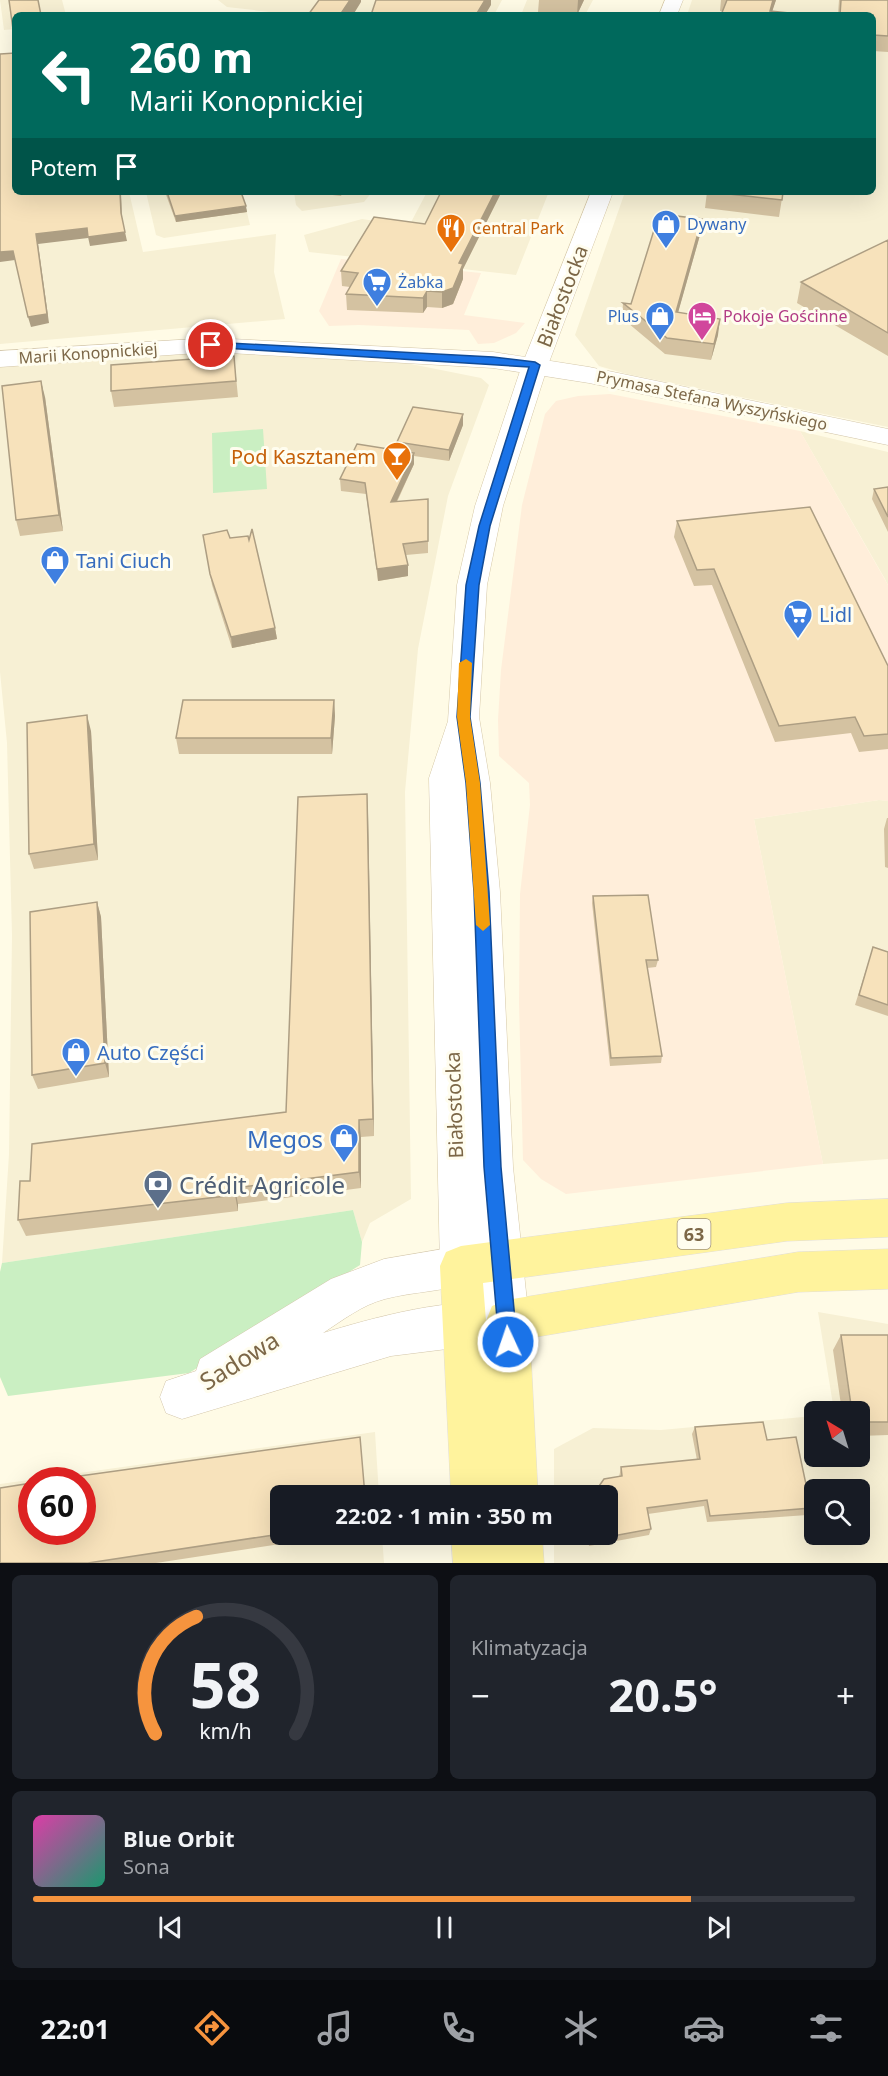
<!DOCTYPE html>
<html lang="pl">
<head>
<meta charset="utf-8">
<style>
  :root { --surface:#171b24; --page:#20242c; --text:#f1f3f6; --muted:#9ea1a6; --line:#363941; --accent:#f6943e }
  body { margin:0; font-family:"Noto Sans",sans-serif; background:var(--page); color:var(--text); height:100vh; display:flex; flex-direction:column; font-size:22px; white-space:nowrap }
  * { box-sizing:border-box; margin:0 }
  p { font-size:20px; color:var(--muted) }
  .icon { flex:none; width:33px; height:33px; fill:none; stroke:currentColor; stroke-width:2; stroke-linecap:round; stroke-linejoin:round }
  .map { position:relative; height:1563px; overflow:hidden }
  .details { display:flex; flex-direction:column; gap:12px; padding:12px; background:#0d0f14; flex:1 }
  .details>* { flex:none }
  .top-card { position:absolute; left:12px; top:12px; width:864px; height:183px; border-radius:9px; box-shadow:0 6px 24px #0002; background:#00695c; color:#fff; overflow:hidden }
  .needle { width:39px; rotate:322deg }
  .fabs { position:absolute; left:804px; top:1401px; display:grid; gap:12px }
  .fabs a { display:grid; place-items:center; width:66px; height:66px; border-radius:9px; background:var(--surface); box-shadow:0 6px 24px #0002; font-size:30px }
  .speed { position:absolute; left:18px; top:1467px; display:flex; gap:12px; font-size:30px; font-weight:700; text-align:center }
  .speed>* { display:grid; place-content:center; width:78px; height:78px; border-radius:50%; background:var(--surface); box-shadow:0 6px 24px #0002; line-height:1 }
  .speed .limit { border:9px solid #d22; background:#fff; color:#111 }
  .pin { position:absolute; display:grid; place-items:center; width:51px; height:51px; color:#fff; margin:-26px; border:3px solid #fff; border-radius:50%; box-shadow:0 2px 6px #0007 }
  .me { position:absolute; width:66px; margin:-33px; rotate:357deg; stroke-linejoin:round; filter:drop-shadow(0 0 4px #0008) }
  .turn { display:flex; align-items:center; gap:21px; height:126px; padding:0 18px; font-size:27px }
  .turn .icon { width:78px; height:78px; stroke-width:2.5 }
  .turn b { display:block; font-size:42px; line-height:51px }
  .then { display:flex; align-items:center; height:57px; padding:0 18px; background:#0003; gap:12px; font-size:22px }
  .big { font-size:45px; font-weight:700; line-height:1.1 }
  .details .widget { flex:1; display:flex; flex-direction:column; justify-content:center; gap:9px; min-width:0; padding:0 21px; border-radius:9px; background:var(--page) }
  .details .dial { align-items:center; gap:0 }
  .dial svg { height:156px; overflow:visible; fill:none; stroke:var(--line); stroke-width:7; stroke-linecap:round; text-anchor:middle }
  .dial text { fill:var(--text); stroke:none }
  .song { display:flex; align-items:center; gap:18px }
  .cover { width:72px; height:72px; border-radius:9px; background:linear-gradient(135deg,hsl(320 70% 55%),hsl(160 70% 35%)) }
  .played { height:6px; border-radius:3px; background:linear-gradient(90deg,var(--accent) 80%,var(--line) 80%) }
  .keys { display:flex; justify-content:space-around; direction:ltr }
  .heat { display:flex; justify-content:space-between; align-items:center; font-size:33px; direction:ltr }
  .details .tiles { flex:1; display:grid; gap:12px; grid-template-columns:1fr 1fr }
  .widget:last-child { grid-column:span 2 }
  .trip { position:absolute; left:270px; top:1485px; width:348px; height:60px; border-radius:9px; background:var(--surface); box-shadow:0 6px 24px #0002; font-weight:700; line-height:60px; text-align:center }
  .tabs { display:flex; height:96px; justify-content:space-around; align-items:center; background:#090b0e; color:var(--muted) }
  .tabs .icon { width:42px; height:42px }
  .tabs .on { color:var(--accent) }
  .tabs b { font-size:27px; color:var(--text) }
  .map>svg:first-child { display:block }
  .residential { fill:#f7f0d4; fill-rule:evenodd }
  .commercial { fill:#ffeeda }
  .green { fill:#caefc2 }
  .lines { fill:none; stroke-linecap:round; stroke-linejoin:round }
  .minor-casing { stroke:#d3c6aa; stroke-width:1 }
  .secondary-casing { stroke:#d6c8a7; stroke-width:1 }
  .primary-casing { stroke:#e2ded7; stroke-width:1 }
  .minor { fill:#fff; fill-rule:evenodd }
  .secondary { fill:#fff; fill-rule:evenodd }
  .primary { fill:#fff39d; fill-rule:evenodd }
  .wall { fill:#d4c2a1 }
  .shaded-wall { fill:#ad9e83 }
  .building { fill:#f7e2bb; stroke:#ad9e83; stroke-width:1.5 }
  .route { fill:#1a73e8; stroke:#114b97; stroke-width:1.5 }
  .slow { fill:#f59e0b }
  .labels { text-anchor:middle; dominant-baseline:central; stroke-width:6; stroke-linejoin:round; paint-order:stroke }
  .far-shop-label { font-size:16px; fill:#366cbe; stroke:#fffdef; text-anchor:start }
  .far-food-label { font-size:16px; fill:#c56008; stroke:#fffdef; text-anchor:start }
  .far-hotel-label { font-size:16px; fill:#b23c85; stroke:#fffdef; text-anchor:start }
  .far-street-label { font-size:16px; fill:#7c6747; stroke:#fffdef }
  .shield { fill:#fffdef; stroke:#a39479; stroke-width:1.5 }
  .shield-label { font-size:18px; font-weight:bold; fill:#7c6747 }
  .street-label { font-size:20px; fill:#7c6747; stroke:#fffdef }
  .food-label { font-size:20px; fill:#c56008; stroke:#fffdef; text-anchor:end }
  .shop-label { font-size:20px; fill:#366cbe; stroke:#fffdef; text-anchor:start }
  .near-shop-label { font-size:24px; fill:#366cbe; stroke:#fffdef; text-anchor:end }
  .near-service-label { font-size:24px; fill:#4e5e75; stroke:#fffdef; text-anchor:start }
  .near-street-label { font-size:24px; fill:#7c6747; stroke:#fffdef }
</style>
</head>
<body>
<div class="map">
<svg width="888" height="1563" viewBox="0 0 888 1563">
  <rect width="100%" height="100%" fill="#fffbe6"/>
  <path class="residential" d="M0,0H62L66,15H15V29L4,30Z
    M218,0H502L494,15H296L227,7Z
    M527,0H593L585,15H521Z
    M692,0H888V427L627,374L599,366L575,335L625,192H873V15H687Z
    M50,192H129L143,252L276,234L274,272L285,319L0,344V199Z
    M146,192H242L250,225L164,238L156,235Z
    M294,192H372L364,202L302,211L296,205Z
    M427,192L548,194L516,275L309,252L304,235L362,219L409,226Z
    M208,352L401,362L481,378L489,385L448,496L418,649L405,792L411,1199L370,1223L362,1242L353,1210L2,1263L9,1154L12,935L7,743L0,672V365Z
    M800,431L888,452V585L885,579Z
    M879,800L888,801V1159L823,1164L754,819Z
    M818,1312L888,1324V1563H554V1535L608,1534V1496L554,1495V1449L593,1428L661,1430L814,1416V1456H860V1412L834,1411ZM814,1490H860V1534H814Z
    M375,1432L379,1495L280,1496V1534L382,1535L384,1563H0V1484ZM32,1480H82V1532H32Z"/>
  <path class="commercial" d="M341,259L481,273L464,315L525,323L516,333L494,343L478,344L469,330L359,325L329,326L319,311Z
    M610,394L800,431L888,585V801L879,800L754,819L823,1164L566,1194L541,1179L523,1160L519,1003L520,894L530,805L529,783L499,756L498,720L501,670L522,505L545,414L556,401L578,396Z"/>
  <path class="green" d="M263,429L267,489L213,493L212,433Z
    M353,1210L362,1242L360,1265L189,1373L8,1396L0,1377V1272L2,1263Z"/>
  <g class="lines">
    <g class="minor-casing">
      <path id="minor" d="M211,338L493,352L589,367L888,429V445L589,383L493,368L211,352L0,367V351Z
        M461,1246L476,1252L482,1266L476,1280C447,1292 415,1291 385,1299C362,1305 343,1320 323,1333C366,1320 462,1292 502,1308L509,1323L502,1338L487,1344L391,1356L182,1419L166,1413L160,1397L166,1381L196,1371L200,1359L331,1279L384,1259Z"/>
    </g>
    <g class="secondary-casing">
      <path id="secondary" d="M665,0H683L677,15H659Z
        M591,192H613L548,365L503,506L487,585L479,717L490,783L500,892L513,1167L529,1321L522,1336L507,1342L492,1336L485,1321L481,1268L476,1280L461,1286L446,1280L440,1266L429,778L448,721L457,585L475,506L522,365Z"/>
    </g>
    <g class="primary-casing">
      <path id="primary" d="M888,1199V1237L787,1241L483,1283L486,1321L492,1306L507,1300L798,1252L888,1249V1289L798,1292L530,1338L538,1496H451L440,1266L446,1252L461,1246L787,1203Z
        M451,1534H542L544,1563H453Z"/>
    </g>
    <use href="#minor" class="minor"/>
    <use href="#secondary" class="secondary"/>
    <use href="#primary" class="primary"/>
  </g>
  <path class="wall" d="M539,0H584L577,15H566L538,12Z
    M721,0H776L772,11H720Z
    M839,0H888V52L873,51V15H838Z
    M165,192H241L247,212L176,222Z
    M307,192H343L341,196Z
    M707,192H783L779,217L705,208Z
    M500,195L463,269V279L453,304L442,308L427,307L423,313L347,310L346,294L350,287L342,286L341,271L425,224Z
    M700,235L678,312L718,335L711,360L665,354L622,318L623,303L631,304Z
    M888,240V356L797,303L801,282Z
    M234,356L238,397L114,407L111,391Z
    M45,397L63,531L20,536L16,520Z
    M463,414V425L449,461L414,456V464L397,502L428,499V553L406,555L408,565V576L378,581L366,494L341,491L340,479L397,450V442Z
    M888,487V532L872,499L874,489Z
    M677,521L888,666V749L859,752L851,733L775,742L712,585L694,586L674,537Z
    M203,535L230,538L275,628L277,639L232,648L212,585Z
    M334,700L335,716L332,754H179L176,738Z
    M91,731L98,860L34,869L29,854Z
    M367,794L374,1136L361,1137V1188L238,1204V1211L26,1236L18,1220L30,1181L286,1112Z
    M887,818H888V868L885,867L884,829Z
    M593,896L658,960L656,967L647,968L662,1056L661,1063L610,1066L592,903Z
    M97,902L101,917L109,1077L38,1089L32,1075Z
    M873,947L888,952V1016L855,1005Z
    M841,1335H888V1435L860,1436V1412H842L833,1350Z
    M695,1427L767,1440L811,1508L807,1515L707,1522L704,1506L648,1514L651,1529L649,1535L589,1546L587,1534H608L621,1467L697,1460L692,1434Z
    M280,1534H346L156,1563H0Z"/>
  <path class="shaded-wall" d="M350,0H361V2L353,15H340Z
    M485,0H491V5L485,15H476Z
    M578,0H584L577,15Z
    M773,0H776L771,15L770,11Z
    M120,192H121L122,222L121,213Z
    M495,192H501L500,195L463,269V279L453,304L442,308V292L459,263Z
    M246,206L247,212L176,222L175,216Z
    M702,219L700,235L674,327L676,312Z
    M87,228L88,238L38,244L49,323L31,327L28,317L36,234Z
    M125,232L127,241L90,246L88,237Z
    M13,251L15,260L0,262V252Z
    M427,291V307L423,313V298Z
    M720,319L718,335L711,360L714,344Z
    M41,381L45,397L63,531L59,515Z
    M463,414V425L449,461V450Z
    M414,453V464L391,513V502Z
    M408,565V576L378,581L377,569Z
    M275,628L277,639L232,648L231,637Z
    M334,700L335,716L332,754L331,738Z
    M87,715L91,731L98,860L94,844Z
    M367,794L368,813L374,1136L373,1119Z
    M97,902L101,917L109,1077L105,1063Z
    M359,1120L361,1137V1188L359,1172Z
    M235,1188L238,1204V1211L235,1195Z"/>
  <path class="building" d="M9,0H38L41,15H15V44Z
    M319,0H350L340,15H308Z
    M376,0H485L476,15H371Z
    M727,0H773L770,11L809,15H721Z
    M841,0H888V36L873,35V15H840Z
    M15,53V192H120L121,213L125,232L88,237L87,228L36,234L47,314L28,317L13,251L0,252V54Z
    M167,192H241L246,206L175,216Z
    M441,192H495L459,263L463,264L453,288L442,292L427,291L423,298L346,294L358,273L341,271L374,217L425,224Z
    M711,192H783L782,200Z
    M659,214L702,219L676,312L720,319L714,344L667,338L623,303L631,304Z
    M888,240V333L801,282Z
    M234,356L236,381L111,391V365Z
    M41,381L59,515L16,520L2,386Z
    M413,407L463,414L449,450L397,442Z
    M357,444L414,453L391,502L428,499V541L403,544L408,565L377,569L365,483L340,479Z
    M888,487V517L874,489Z
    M810,507L888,666V734L864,736L855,717L779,726L714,569L697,570L677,521Z
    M252,529L275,628L231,637L210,574L203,535L227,530L230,538L248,536L249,540Z
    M183,700H334L331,738H176Z
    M87,715L94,844L29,854L27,723Z
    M367,794L373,1119L359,1120V1172L235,1188V1195L18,1220L20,1181H30L32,1144L286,1112L298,797Z
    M648,895L658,960H646L662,1056L611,1058L593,896Z
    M97,902L105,1063L32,1075L30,912Z
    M873,947L888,952V1005L859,995Z
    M841,1335H888V1422H860V1412H852Z
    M763,1422L767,1440L796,1437L811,1508L710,1516L707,1500L647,1508L651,1529L591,1540L590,1534H608V1496H592L604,1479L622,1476L621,1467L700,1459L695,1427Z
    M360,1437L365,1496H280V1534L88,1563H0V1488L32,1483V1532H82V1480H51Z"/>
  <path class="route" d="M211,342L493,357L535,362L540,365L490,526L479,585L470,717L480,783L489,892L501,1167L517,1342L514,1349L508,1351L502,1349L499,1342L484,1167L474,892L466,783L457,717L466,585L479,526L529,367L207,347L206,345Z"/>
  <path class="slow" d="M466,659L472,663L470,717L480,783L490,925L483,931L476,925L466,783L457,717L459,663Z"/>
  <defs>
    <g id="shop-pin" transform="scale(1.5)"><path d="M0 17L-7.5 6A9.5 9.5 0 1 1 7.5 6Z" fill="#3f7fe0" stroke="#fffdef"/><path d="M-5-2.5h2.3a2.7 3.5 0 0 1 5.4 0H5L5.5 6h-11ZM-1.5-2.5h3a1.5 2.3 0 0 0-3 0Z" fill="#fff"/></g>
    <g id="restaurant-pin" transform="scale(1.5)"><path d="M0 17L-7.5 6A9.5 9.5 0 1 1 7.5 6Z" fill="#e8710a" stroke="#fffdef"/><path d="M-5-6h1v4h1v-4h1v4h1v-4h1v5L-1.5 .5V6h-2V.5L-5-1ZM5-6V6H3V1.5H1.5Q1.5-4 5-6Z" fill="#fff"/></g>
    <g id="supermarket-pin" transform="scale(1.5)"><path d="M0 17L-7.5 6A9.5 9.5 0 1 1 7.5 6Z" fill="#3f7fe0" stroke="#fffdef"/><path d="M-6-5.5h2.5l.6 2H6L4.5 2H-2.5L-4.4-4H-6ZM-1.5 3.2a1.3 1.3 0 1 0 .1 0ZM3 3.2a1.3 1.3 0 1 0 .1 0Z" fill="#fff"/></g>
    <g id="hotel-pin" transform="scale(1.5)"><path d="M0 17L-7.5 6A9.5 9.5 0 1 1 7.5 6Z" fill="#d1479c" stroke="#fffdef"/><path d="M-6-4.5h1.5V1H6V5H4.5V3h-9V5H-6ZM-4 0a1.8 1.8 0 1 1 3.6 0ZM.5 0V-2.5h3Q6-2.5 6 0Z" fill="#fff"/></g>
    <g id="bar-pin" transform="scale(1.5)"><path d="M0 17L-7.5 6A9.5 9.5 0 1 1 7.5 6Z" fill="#e8710a" stroke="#fffdef"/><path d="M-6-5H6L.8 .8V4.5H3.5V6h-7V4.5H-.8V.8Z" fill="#fff"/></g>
    <g id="bank-pin" transform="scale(1.5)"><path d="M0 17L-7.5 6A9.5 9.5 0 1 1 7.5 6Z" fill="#5c6f8a" stroke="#fffdef"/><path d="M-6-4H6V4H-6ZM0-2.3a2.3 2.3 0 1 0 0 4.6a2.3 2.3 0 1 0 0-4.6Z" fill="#fff"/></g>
  </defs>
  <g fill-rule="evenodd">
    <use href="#shop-pin" x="666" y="224"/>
    <use href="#restaurant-pin" x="451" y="228"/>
    <use href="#supermarket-pin" x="377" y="282"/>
    <use href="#shop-pin" x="660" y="316"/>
    <use href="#hotel-pin" x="702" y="316"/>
    <use href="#bar-pin" x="397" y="456"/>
    <use href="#shop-pin" x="55" y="560"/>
    <use href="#supermarket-pin" x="798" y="614"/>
    <use href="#shop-pin" x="76" y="1052"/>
    <use href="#shop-pin" x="344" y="1138"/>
    <use href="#bank-pin" x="158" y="1184"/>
  </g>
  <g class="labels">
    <g class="far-shop-label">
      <text x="687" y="224">Dywany</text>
      <text x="398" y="282">Żabka</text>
      <text x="639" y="316" text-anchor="end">Plus</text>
    </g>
    <g class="far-food-label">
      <text x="472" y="228">Central Park</text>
    </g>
    <g class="far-hotel-label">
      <text x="723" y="316">Pokoje Gościnne</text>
    </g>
    <g class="far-street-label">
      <text transform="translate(88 353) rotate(-4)">Marii Konopnickiej</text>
      <text transform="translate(712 400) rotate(12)">Prymasa Stefana Wyszyńskiego</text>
    </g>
    <rect class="shield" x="677.5" y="1219" width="33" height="30" rx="4.5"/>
    <g class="shield-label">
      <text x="694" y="1234">63</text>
    </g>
    <g class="street-label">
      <text transform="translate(562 296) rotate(-69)">Białostocka</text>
      <text transform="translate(454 1105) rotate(-92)">Białostocka</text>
    </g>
    <g class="food-label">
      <text x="376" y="456">Pod Kasztanem</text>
    </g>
    <g class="shop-label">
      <text x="76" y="560">Tani Ciuch</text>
      <text x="819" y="614">Lidl</text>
      <text x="97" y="1052">Auto Części</text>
    </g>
    <g class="near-shop-label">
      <text x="323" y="1138">Megos</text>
    </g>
    <g class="near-service-label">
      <text x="179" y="1184">Crédit Agricole</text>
    </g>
    <g class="near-street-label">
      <text transform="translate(239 1360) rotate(-32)">Sadowa</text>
    </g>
  </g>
</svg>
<div class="fabs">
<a><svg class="needle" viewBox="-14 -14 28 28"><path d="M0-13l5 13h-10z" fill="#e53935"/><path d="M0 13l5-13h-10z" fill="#9ea1a6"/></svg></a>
<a><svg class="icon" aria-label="search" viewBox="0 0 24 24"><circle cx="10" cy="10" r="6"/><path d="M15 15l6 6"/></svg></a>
</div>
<div class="speed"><div class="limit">60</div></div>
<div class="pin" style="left:211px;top:345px;background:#d93025"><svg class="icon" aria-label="arrive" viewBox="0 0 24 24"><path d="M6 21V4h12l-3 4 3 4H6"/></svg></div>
<svg class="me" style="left:508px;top:1342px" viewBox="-20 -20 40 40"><circle r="17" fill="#1a73e8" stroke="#fff" stroke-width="3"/><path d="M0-11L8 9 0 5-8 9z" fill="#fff"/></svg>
<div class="trip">22:02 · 1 min · 350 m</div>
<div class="top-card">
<div class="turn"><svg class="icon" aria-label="left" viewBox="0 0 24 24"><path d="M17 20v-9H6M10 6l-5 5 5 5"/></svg><div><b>260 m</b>Marii Konopnickiej</div></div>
<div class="then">Potem<svg class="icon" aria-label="arrive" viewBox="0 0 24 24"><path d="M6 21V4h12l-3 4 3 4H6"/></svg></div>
</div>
</div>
<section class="details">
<div class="tiles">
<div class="widget dial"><svg viewBox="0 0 100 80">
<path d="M14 69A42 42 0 1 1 86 69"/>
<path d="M14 69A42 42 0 0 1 35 9" stroke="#f6943e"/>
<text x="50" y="56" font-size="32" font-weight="700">58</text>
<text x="50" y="72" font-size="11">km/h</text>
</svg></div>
<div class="widget"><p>Klimatyzacja</p>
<div class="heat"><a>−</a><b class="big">20.5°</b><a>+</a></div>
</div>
<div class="widget">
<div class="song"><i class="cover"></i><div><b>Blue Orbit</b><p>Sona</p></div></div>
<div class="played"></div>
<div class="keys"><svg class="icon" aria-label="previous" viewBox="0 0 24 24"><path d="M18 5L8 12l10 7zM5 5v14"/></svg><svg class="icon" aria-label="pause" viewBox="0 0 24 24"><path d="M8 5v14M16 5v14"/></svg><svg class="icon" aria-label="next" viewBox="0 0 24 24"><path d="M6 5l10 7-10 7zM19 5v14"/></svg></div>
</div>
</div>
</section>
<nav class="tabs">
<b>22:01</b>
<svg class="icon on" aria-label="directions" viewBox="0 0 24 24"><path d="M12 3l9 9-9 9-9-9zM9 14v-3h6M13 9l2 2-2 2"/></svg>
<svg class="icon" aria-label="music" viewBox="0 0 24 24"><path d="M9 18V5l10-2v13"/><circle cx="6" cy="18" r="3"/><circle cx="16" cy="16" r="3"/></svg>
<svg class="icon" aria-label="phone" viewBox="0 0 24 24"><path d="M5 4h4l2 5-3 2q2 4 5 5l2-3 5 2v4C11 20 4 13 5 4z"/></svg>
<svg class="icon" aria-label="climate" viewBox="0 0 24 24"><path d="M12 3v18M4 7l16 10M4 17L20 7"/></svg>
<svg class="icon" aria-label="car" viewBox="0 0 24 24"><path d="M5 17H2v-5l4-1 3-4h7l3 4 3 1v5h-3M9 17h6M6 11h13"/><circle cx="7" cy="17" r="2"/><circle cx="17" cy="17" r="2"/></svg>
<svg class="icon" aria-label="filters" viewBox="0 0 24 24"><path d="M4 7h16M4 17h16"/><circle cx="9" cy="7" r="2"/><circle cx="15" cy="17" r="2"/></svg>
</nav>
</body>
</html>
